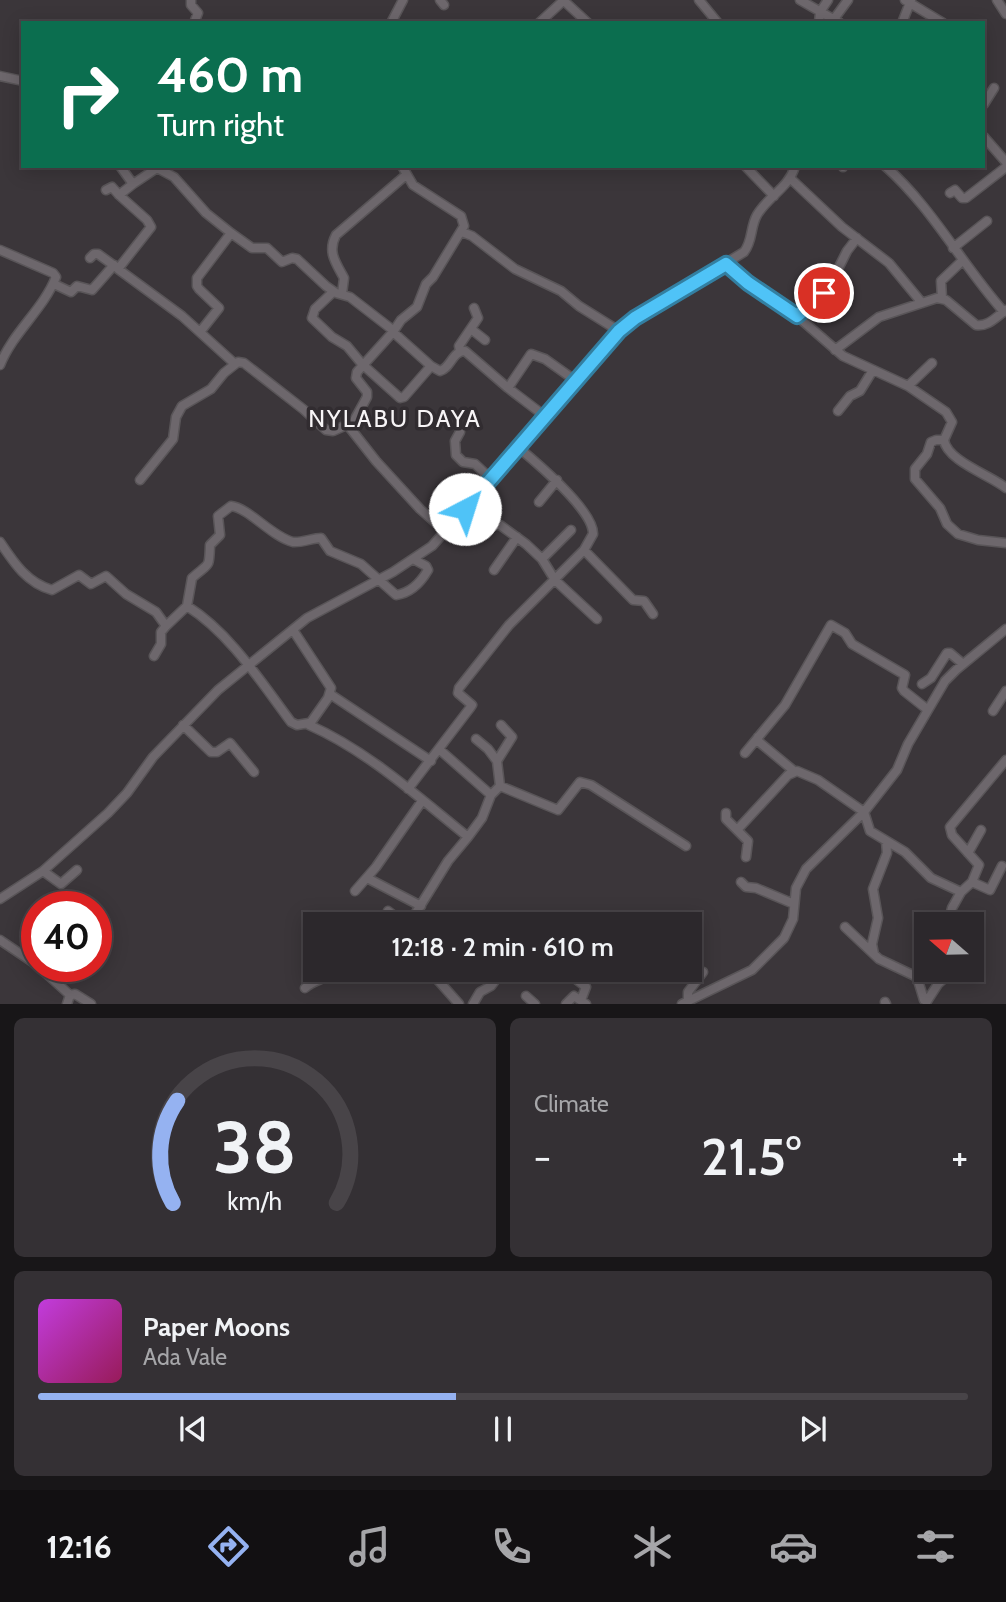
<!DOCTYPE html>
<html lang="en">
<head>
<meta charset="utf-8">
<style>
  :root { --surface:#2c282c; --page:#343034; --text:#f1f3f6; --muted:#a6a6a9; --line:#484448; --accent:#95b2f1 }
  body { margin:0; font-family:Cabin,sans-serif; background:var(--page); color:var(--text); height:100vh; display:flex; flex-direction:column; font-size:26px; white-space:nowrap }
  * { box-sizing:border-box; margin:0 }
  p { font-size:23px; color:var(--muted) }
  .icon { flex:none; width:38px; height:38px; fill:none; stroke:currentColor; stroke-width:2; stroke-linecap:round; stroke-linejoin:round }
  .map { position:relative; height:1004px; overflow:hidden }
  .panel { display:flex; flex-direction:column; gap:14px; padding:14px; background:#181618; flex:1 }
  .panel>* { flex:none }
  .hud { position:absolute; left:21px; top:21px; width:964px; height:147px; border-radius:0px; box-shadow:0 4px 18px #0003,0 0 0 2px var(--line); background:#0b6e4f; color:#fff; overflow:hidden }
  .needle { width:46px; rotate:290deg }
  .tools { position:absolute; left:914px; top:912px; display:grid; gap:14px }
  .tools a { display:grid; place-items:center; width:70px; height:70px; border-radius:0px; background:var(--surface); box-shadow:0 4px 18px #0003,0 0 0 2px var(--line); font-size:35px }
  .speed { position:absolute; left:21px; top:891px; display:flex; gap:14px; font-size:35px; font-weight:700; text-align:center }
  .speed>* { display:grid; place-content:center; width:91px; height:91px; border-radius:50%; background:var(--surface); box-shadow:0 4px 18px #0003,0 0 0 2px var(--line); line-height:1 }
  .speed .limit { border:10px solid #d22; background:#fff; color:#111 }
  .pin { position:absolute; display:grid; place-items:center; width:60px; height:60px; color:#fff; margin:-30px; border:4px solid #fff; border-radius:50%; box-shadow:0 2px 7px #0007 }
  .me { position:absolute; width:77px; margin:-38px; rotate:40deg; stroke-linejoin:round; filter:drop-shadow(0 0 5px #0008) }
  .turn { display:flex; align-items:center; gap:24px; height:147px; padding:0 21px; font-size:32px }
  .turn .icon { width:91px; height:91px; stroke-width:2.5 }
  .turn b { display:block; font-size:49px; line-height:60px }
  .big { font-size:52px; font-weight:600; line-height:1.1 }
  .panel .tile { flex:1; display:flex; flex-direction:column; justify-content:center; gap:10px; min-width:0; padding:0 24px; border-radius:10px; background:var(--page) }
  .panel .dial { align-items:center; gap:0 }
  .dial svg { height:182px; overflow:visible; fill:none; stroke:var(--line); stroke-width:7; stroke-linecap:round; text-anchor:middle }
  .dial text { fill:var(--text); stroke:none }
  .song { display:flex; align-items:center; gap:21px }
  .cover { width:84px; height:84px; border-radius:10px; background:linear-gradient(135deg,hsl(290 70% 55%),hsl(330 70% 35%)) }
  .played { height:7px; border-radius:4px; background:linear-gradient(90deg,var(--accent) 45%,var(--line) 45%) }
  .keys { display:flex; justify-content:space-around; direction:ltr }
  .heat { display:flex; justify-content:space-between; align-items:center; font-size:38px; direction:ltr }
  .panel .tiles { flex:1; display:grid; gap:14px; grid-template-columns:1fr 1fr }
  .tile:last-child { grid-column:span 2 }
  .trip { position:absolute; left:303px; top:912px; width:399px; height:70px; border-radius:0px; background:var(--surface); box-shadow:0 4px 18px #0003,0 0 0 2px var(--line); font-weight:600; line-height:70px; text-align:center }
  .tabs { display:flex; height:112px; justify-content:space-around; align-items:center; background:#121012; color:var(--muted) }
  .tabs .icon { width:49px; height:49px }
  .tabs .selected { color:var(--accent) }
  .tabs b { font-size:32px; color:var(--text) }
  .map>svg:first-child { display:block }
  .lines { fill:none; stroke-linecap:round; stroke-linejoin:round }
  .minor-casing { stroke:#595558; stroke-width:11 }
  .minor { stroke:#6d676c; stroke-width:8 }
  .route-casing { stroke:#337fa1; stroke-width:18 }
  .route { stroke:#4fc3f7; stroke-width:12 }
  .labels { text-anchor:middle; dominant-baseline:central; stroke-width:7; stroke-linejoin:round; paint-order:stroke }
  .quarter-label { font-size:24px; letter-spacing:2px; fill:#f7f4f6; stroke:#312c30 }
</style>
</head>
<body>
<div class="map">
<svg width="1006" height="1004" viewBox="0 0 1006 1004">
  <rect width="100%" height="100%" fill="#3b363a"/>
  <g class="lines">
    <g class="minor-casing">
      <path id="minor" d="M191,0V5L198,13L194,23
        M440,0L444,5
        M563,0L588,23
        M699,0L718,23
        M800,0L840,23
        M905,0L943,23
        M997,0L1006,14
        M834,19L848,0
        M391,23L403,0
        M539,23L564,0
        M819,23L820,12L828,0
        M902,23L911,0
        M0,76L23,81
        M984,104L994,88
        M984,137L1006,162
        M120,166L133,184L157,168L174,177L206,213L231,233L252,248H267L282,262L292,258L297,259L326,286L336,293L350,297L394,331
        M402,166L413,185L461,216L464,226L433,277L426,284L417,307L401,320L393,332L357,372L356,378L367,392V397L350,428L376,461L420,509L446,532
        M745,166L774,196
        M885,166C932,207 962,265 1004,312
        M843,167V166
        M791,179L842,227L889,263L922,303
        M133,184L119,195L147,220L151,227L118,269L182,316L235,364
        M106,190L112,187L119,195
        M950,193L955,190L962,198H966L1006,167
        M462,232L472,236L515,269L561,291L579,306L619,331
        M953,248L987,221
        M0,250L53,273L56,277C43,310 13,332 0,365
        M90,258L94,254H98L116,267
        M726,264L748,283L797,316L843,356L908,386L946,412L952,422L944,440C947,461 990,475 1006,488
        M54,284L71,292L77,286L92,290L114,265
        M333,292L315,309L312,318L332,337L347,346L362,364L400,398L404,397L431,366
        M342,294L344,278C336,263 327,252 336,235L406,175
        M942,298L941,281L962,261
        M797,316L828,289L847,251L857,238
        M471,329L485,340
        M200,332L219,308L199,289L197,286V278L231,233
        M393,332L431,366L440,371C451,368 452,351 465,351L508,388L546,417
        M835,350L879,317L937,298L946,300L976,325C988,327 996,317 1006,310
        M460,351L459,346L478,318L474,308
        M908,386L932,363
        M508,388L531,354L545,359L576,381
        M838,411L850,396L860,391L873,370
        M460,432L455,441L456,455L463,462L475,464L491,479
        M944,440H936L931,442L927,454L915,469V479L940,508L947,524L958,534L978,540L1006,543
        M140,480L173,439L176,417L182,406L211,389L224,373L238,362L244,363L303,409L326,430L333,431L351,423
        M539,502L557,480
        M465,509L485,525H500L526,544L542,559L555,580L597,619
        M0,542C14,563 27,583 52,590L79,575L91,584L106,576L126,594L156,612L166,626L187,606L192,578C210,562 209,569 210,545L220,535L218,516L231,506C249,508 272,537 293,542C301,543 313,538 321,538L330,551L361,564L396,595C411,593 421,582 428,570L426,566L413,559
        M584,550L633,600L644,601L653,614
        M542,559L571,530
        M494,570L517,537
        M187,606C230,633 261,682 291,722L297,725L309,723
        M293,630L331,688L328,698L309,725C368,751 418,797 468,837L448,861L409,924
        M154,656L161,644V632L166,626
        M922,684L931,678L947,653H950L963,664
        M330,694L431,761
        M993,711L1006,691
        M183,725L211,752H217L230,743L254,772
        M758,737V741L794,771
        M476,739L488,749L497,761
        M440,750L491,795
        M745,753L785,705L831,625L845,633L852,644L905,675L902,688L904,691L928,710
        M500,786L497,761L512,737L501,725
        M408,789L470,708L472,705L458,693L459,688L509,625L584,550L593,534C594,511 537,463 519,448
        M726,813V819L748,841L746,857
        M737,830L788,775L797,771L818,780L864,812L870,831L905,852L931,878L961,892L972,882L979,865L952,835L950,827L1006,760
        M468,837L482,818L491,795L500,786L558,810L580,782L591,785L686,846
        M968,853L981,830
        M43,871L61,884L77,870
        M367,878L421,906
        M741,882L746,887L756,888L794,904
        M972,882L990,890L1002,866
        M355,891L376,867L422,801
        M0,899L43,871L108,813L127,793L153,757L218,690L307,618L393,572L432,546L519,448L619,331L635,318L744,252C753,241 750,227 757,215C768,196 789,188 795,166
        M388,911L405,924
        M948,924L952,908L961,892
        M845,927L879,959L917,977L924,1000L927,1001L938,984L947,976
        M0,940L37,965
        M874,954L872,944L878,918L873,889L887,853L886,841
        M38,966L70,995L67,1004
        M429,970L459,1004
        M564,970L586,987L581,1000
        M920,981L927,970
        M305,988C315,979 326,980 334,970
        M70,995L75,994L91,1004
        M526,996L535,1004
        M688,1000V992L703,972
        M885,1002L886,1004
        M473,1004L480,992L491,986L503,970
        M566,1004L574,996L586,1004
        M682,1004L752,970L784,938L793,919L796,888L806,869L864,812L897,770L908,744L945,681L956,670L1006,629"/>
    </g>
    <use href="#minor" class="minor"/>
  </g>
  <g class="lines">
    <g class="route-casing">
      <path id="route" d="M465,509L619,331L635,318L726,264L748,283L797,316L824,293"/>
    </g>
    <use href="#route" class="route"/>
  </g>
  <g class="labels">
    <g class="quarter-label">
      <text x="395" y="418">NYLABU DAYA</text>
    </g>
  </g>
</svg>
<div class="tools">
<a><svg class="needle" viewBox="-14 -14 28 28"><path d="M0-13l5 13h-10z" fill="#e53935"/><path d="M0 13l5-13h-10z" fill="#a6a6a9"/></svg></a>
</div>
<div class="speed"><div class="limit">40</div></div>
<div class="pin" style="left:824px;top:293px;background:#d93025"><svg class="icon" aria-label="arrive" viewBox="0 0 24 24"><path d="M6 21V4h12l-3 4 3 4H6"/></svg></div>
<svg class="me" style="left:465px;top:509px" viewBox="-20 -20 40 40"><circle r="19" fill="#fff"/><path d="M0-13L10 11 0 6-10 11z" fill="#4fc3f7"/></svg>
<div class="trip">12:18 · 2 min · 610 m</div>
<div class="hud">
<div class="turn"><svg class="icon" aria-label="right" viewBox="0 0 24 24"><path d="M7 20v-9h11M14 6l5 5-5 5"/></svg><div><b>460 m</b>Turn right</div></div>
</div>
</div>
<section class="panel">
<div class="tiles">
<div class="tile dial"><svg viewBox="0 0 100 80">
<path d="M14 69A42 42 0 1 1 86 69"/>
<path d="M14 69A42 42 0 0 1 16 24" stroke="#95b2f1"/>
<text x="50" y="56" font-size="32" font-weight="700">38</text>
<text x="50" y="72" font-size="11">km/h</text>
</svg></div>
<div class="tile"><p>Climate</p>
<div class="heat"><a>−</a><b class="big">21.5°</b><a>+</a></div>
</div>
<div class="tile">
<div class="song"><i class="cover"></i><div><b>Paper Moons</b><p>Ada Vale</p></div></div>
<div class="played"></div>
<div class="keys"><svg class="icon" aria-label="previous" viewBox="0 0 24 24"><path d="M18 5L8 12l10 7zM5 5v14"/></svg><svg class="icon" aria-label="pause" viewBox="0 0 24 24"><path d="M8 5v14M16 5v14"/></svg><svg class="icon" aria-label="next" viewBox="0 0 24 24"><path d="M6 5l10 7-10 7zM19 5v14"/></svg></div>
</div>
</div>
</section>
<nav class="tabs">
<b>12:16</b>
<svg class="icon selected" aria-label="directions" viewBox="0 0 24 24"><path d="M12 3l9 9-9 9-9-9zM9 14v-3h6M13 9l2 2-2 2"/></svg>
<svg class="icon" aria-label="music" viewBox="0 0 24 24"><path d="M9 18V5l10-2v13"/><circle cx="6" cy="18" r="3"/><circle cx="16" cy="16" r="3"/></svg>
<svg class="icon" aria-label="phone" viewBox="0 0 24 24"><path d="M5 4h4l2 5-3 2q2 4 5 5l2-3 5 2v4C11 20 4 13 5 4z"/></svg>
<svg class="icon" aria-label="climate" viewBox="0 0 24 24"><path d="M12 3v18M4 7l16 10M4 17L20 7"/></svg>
<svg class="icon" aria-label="car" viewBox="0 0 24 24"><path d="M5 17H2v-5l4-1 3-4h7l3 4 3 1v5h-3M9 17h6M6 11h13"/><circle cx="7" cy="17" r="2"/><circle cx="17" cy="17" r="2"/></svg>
<svg class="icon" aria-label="filters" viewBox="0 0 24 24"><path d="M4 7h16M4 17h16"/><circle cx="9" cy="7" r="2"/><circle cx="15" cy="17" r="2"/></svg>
</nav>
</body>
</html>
